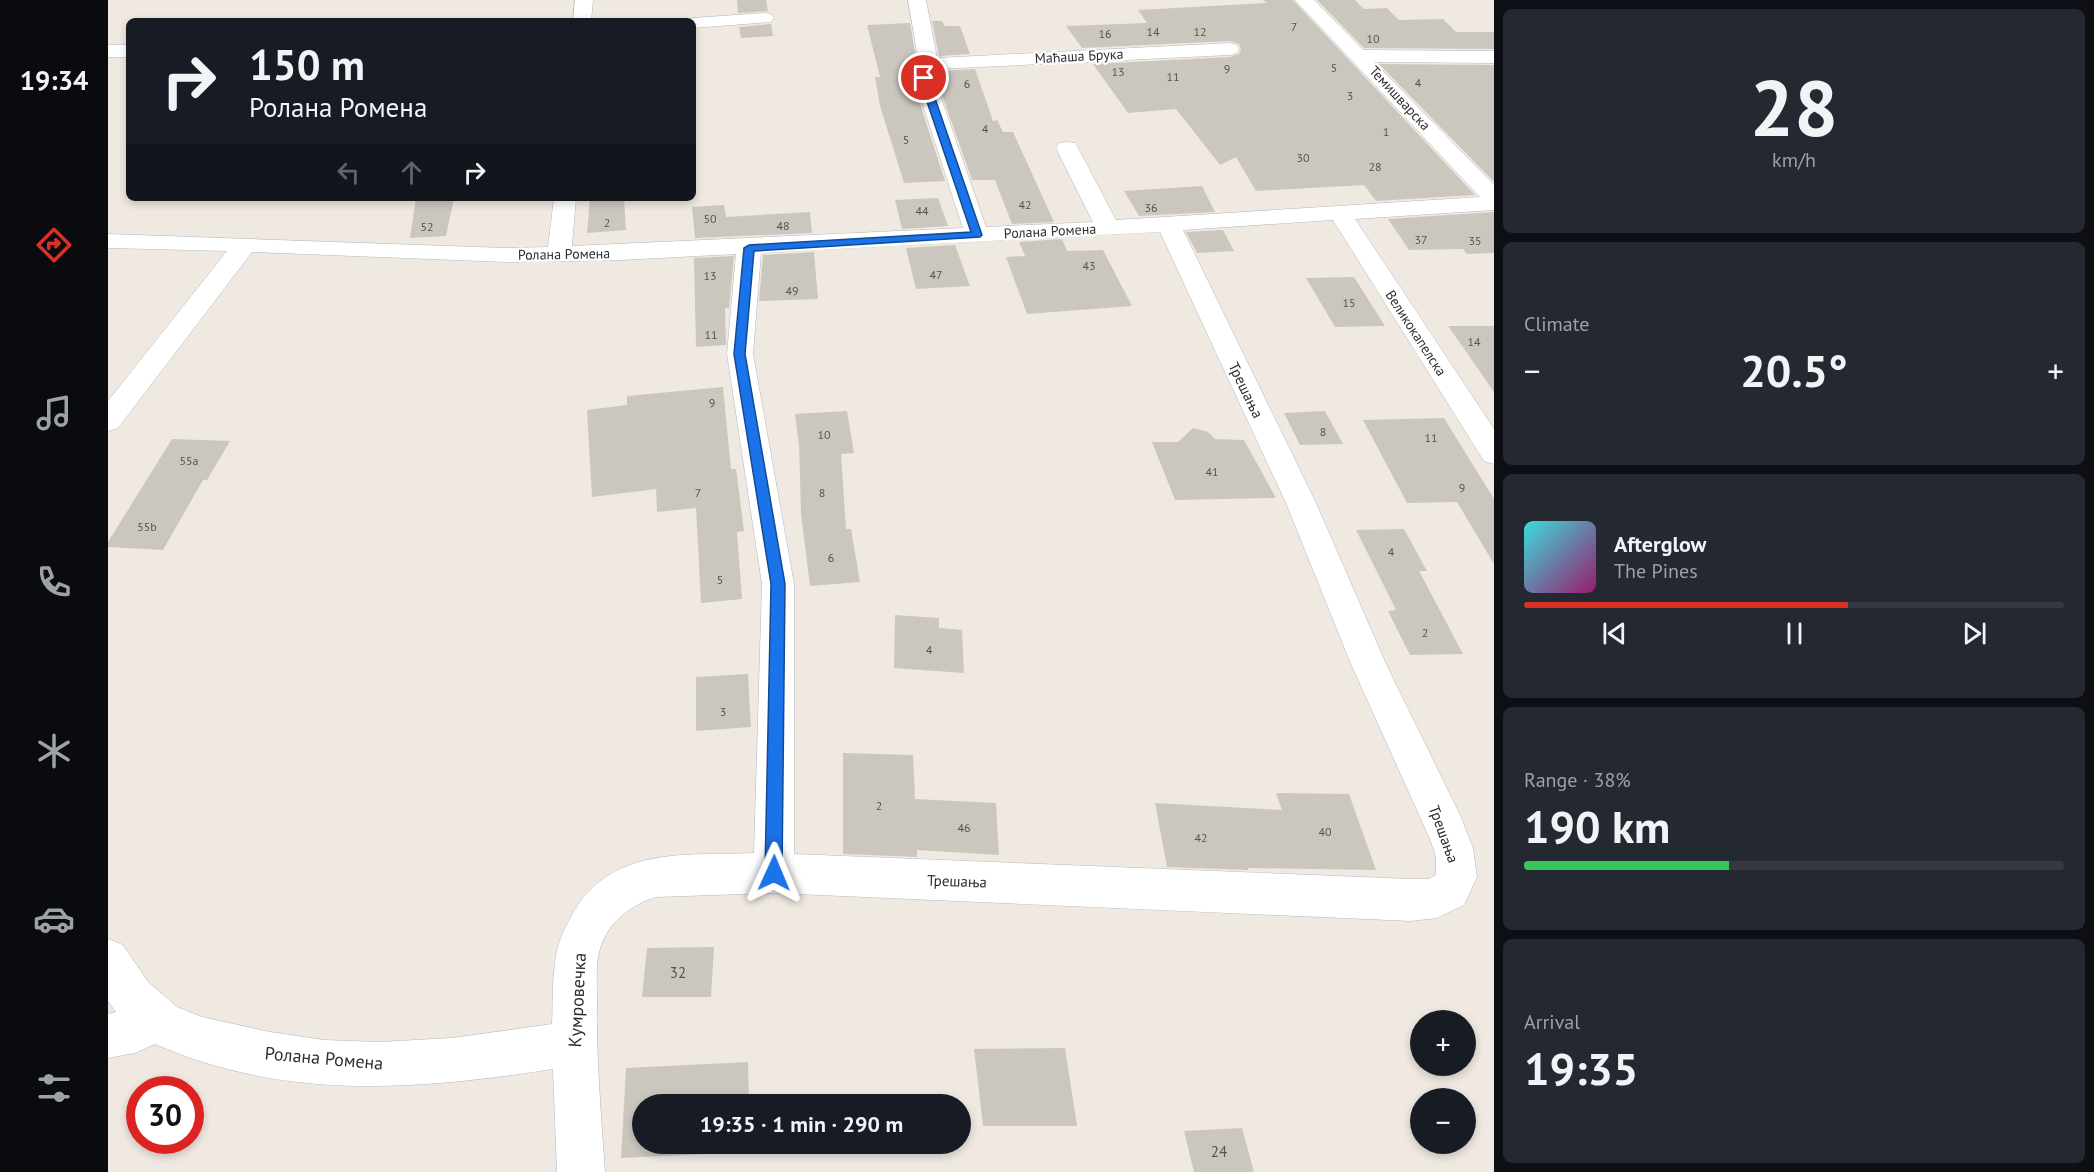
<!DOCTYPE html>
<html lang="en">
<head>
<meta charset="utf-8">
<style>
  :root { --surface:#171b24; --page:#242831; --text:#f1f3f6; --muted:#9ea1a6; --line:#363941; --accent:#d93025 }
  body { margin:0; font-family:"PT Sans",sans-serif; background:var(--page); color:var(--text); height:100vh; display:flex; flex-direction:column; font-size:22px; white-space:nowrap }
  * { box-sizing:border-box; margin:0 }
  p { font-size:20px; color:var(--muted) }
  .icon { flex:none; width:33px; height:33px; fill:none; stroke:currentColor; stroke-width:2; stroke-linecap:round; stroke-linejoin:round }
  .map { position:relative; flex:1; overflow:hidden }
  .details { display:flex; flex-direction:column; gap:9px; padding:9px; background:#0d0f14; width:600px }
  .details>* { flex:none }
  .banner { position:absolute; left:18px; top:18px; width:570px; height:183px; border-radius:9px; box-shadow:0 3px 9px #0003; background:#171b24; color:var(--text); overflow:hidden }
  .tools { position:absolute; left:1302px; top:1010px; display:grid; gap:12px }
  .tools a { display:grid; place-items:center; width:66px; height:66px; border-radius:50%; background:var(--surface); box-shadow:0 3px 9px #0003; font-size:30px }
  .speed { position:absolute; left:18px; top:1076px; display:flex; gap:12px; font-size:30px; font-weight:700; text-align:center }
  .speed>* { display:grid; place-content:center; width:78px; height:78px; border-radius:50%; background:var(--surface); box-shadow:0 3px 9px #0003; line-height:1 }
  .speed .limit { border:9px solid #d22; background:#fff; color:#111 }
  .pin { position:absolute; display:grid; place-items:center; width:51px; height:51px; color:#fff; margin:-26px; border:3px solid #fff; border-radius:50%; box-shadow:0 2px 6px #0007 }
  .me { position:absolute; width:66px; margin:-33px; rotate:1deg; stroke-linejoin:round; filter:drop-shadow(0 0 4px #0008) }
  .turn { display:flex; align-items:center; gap:21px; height:126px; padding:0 24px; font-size:27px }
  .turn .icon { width:78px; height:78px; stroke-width:2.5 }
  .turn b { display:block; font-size:42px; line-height:51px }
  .lanes { display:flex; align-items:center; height:57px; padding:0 24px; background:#0003; justify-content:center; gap:30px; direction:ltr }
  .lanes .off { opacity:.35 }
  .big { font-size:45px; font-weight:700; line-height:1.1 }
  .details .card { flex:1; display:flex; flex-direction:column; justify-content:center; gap:9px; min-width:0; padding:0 21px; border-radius:9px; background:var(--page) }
  .details .dial { align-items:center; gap:0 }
  .dial b { font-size:78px; line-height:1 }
  .song { display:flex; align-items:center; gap:18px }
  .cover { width:72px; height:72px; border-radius:9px; background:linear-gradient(135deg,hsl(180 70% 55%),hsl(320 70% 35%)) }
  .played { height:6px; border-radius:3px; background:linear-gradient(90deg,var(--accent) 60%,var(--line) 60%) }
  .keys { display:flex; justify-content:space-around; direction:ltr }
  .heat { display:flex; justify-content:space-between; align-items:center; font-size:33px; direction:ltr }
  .charge { height:9px; border-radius:4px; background:linear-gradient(90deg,#34c759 38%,var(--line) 0) }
  .trip { position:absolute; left:524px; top:1094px; width:339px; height:60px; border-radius:30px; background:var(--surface); box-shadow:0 3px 9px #0003; font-weight:700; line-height:60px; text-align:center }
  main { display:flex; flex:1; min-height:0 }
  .tab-bar { display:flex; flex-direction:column; width:108px; justify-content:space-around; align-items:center; background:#090b0e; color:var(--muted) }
  .tab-bar .icon { width:42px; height:42px }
  .tab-bar .on { color:var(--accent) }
  .tab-bar b { font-size:27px; color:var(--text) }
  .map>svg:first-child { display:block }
  .building { fill:#cbc7bf }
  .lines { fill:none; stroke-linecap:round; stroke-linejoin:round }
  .minor-casing { stroke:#b4b7c1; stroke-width:1 }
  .minor { fill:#fff; fill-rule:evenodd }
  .route { fill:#1a73e8; stroke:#114b97; stroke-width:1.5 }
  .labels { text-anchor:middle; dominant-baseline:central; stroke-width:4.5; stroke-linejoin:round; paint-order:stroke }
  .number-label { font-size:12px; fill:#555452 }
  .far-street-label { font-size:14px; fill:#2e2e2e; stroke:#fff }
  .street-label { font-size:15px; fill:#2e2e2e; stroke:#fff }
  .near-number-label { font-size:15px; fill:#555452 }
  .near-street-label { font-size:18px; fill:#2e2e2e; stroke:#fff }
</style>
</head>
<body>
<main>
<nav class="tab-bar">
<b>19:34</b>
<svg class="icon on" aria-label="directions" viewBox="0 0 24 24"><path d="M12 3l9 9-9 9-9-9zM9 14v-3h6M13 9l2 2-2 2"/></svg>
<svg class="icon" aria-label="music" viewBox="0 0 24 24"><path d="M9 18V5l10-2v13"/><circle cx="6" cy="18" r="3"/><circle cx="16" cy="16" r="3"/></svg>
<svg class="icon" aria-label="phone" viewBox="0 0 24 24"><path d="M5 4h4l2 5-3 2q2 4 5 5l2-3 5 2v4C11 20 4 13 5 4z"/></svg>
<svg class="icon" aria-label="climate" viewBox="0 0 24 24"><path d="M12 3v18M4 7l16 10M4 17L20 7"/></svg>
<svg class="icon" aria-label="car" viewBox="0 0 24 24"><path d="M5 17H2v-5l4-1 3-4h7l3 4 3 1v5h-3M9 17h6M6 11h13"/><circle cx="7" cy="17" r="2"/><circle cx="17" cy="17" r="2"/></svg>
<svg class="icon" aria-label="filters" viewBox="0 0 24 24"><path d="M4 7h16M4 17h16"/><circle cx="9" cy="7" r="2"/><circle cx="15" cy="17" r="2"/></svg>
</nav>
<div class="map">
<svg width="1386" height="1172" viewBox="0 0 1386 1172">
  <rect width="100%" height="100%" fill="#efe9e1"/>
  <path class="building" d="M629,0H658L660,11L630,13Z
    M1155,0H1185L1367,195L1268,201L1256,185L1148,191L1128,157L1112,165L1068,109L1020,113L985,64L1122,57L1131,54L1133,50L1131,44L1122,41L974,48L958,26L1039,23L1030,10L1159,3Z
    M1209,0H1247L1256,9L1279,8L1291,20L1335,19L1348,32H1386V49L1256,48Z
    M824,21H834L837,26H852L862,54L831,56Z
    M802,23L809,64L804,79L837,181L796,183L772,106L767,77H772L759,25Z
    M663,24L665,36L633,38L631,27Z
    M1271,64L1386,65V182Z
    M867,69L885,121L889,120L895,132H905L946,222L904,224L887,180H864L828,78L831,71Z
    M1094,186L1107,212L1031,216L1016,191Z
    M308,198H346L338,236L302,238Z
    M482,198H516L518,230L479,233Z
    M830,198L840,226L794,229L787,200Z
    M616,205L618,217L702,212L704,233L587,238L584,207Z
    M1386,212V253L1359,254L1355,249L1301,250L1280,219Z
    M1115,230L1126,251L1089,253L1078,232Z
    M954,239L959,251L995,250L1024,306L919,314L898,257L917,256L911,242Z
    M847,245L862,286L808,289L798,248Z
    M706,252L710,299L651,301L655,255Z
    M626,256L621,308H617L618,345L588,347L586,258Z
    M1246,277L1277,326L1227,327L1198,278Z
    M1340,326H1386V392L1357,350Z
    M615,387L623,469H628L636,531L629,532L634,599L593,603L588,508L549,512L548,489L484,497L479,410L519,405V396Z
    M739,411L746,453L733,454L738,529H743L752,582L702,586L693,513L691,445L687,414Z
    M1217,411L1235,444L1192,445L1176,413Z
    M1336,418L1386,499V564L1349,502L1299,503L1255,420Z
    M1085,428L1100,432L1107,439L1136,440L1168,498L1067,500L1044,442H1070Z
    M64,439L122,441L99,480H95L55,550L0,547V542Z
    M1296,529L1319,571H1311L1355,654L1302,655L1280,611L1288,610L1248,530Z
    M787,615L831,618V628L854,630L856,673L786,668Z
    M640,674L643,727L588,731V677Z
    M735,753L805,755L807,799L888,803L891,855L809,850V857L735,854Z
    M1168,793L1241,794L1268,870L1140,868V870L1059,867L1047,803L1174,810Z
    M606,947L603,997H534L539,948Z
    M957,1048L969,1126H875L866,1049Z
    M640,1062L641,1104H534V1143H641V1152L513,1158L518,1068Z
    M1134,1128L1146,1172H1086L1076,1131Z"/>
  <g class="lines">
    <g class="minor-casing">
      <path id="minor" d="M467,0H485L483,21H465Z
        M800,0H818L829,58L1122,43L1129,45L1131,49L1129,53L1122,55L829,69L826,78L878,227L985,222L948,148L951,143L959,142L967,143L970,148L1008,220L1372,197L1187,0H1206L1255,50L1386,51V63L1266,62L1386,185V210L1247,219L1386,429V464L1376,461L1225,220L1075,230L1208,503L1278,664L1352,815L1365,848L1369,877L1356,905L1329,918L1303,921L666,893L548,897C525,904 503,920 494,943C487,960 489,980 489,998C488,1056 493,1114 497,1172H449L445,1069C309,1090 177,1101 47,1044L27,1053L0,1058V1014L8,1012L0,1001V939L15,945L40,982L69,1007L94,1017L162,1032L216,1040L271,1042L344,1038L444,1024C445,1004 444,984 447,964C448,947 455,931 463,917C501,845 577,856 646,853L654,584L619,354L628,254L513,260L398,262L144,252L10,428L0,431V401L119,251L0,248V234L398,248L440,247L446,198H468L464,246L855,228L806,78L811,64ZM1052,232L1178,503L1243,664L1322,839L1328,857V875L1321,879H1303L686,854V584L645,354L653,253Z
        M657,13L663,14L666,18L663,22L585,28V21H577L585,18Z
        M0,45H21V57H0Z"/>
    </g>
    <use href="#minor" class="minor"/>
  </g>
  <path class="route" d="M816,76L820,78L874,235L872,237L646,251L637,354L677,584L674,873L672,879L666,881L660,879L657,873L663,584L626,354L636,248L641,245L863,232L811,78Z"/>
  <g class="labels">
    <g class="number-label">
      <text x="1186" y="26">7</text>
      <text x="1045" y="31">14</text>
      <text x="1092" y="31">12</text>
      <text x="997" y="33">16</text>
      <text x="1265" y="38">10</text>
      <text x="1226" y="67">5</text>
      <text x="1119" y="68">9</text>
      <text x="1010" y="71">13</text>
      <text x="1065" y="76">11</text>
      <text x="1310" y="82">4</text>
      <text x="859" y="83">6</text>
      <text x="1242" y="95">3</text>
      <text x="877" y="128">4</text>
      <text x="1278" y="131">1</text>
      <text x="798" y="139">5</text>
      <text x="1195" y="157">30</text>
      <text x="1267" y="166">28</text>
      <text x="917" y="204">42</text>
      <text x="1043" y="207">36</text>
      <text x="814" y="210">44</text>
      <text x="602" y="218">50</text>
      <text x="499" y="222">2</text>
      <text x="675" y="225">48</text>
      <text x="319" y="226">52</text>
      <text x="1313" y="239">37</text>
      <text x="1367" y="240">35</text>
      <text x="981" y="265">43</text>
      <text x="828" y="274">47</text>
      <text x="602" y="275">13</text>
      <text x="684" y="290">49</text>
      <text x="1241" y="302">15</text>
      <text x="603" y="334">11</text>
      <text x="1366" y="341">14</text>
      <text x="604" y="402">9</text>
      <text x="1215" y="431">8</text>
      <text x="716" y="434">10</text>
      <text x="1323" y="437">11</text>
      <text x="81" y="460">55a</text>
      <text x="1104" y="471">41</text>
      <text x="1354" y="487">9</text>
      <text x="590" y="492">7</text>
      <text x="714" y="492">8</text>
      <text x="39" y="526">55b</text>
      <text x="1283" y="551">4</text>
      <text x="723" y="557">6</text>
      <text x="612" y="579">5</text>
      <text x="1317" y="632">2</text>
      <text x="821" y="649">4</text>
      <text x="615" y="711">3</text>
      <text x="771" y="805">2</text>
      <text x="856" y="827">46</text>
      <text x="1217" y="831">40</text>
      <text x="1093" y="837">42</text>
    </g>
    <g class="far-street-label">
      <text transform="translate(971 56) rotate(-3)">Маћаша Брука</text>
      <text transform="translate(1292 98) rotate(47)">Темишварска</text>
      <text transform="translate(942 231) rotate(-3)">Ролана Ромена</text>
      <text transform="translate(456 254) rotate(-1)">Ролана Ромена</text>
      <text transform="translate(1308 333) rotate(57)">Великокапелска</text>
    </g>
    <g class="street-label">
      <text transform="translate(1138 390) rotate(64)">Трешања</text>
      <text transform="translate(1336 834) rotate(70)">Трешања</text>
      <text transform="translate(849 881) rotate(2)">Трешања</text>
    </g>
    <g class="near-number-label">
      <text x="570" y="972">32</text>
      <text x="1111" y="1151">24</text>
    </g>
    <g class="near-street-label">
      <text transform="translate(469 1000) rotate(-87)">Кумровечка</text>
      <text transform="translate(216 1058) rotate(5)">Ролана Ромена</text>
    </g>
  </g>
</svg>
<div class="tools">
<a>+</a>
<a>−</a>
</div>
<div class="speed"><div class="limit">30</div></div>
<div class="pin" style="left:816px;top:78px;background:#d93025"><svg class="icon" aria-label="arrive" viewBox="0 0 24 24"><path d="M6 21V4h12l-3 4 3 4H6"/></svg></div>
<svg class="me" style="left:666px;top:873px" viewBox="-20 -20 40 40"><path d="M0-17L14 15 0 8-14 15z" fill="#1a73e8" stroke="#fff" stroke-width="4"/></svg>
<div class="trip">19:35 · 1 min · 290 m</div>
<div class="banner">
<div class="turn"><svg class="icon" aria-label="right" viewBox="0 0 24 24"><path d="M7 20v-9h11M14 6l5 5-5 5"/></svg><div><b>150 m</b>Ролана Ромена</div></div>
<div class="lanes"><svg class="icon off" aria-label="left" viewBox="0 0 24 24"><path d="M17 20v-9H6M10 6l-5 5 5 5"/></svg><svg class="icon off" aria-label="ahead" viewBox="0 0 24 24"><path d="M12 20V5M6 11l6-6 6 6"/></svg><svg class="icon" aria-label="right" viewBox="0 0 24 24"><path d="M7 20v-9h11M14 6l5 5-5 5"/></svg></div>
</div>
</div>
<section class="details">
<div class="card dial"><b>28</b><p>km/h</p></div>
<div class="card"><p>Climate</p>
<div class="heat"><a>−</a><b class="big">20.5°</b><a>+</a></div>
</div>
<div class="card">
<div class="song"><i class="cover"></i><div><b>Afterglow</b><p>The Pines</p></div></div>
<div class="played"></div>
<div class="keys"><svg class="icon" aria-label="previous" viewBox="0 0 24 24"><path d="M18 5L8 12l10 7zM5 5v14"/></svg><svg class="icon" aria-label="pause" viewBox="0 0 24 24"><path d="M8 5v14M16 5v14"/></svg><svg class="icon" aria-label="next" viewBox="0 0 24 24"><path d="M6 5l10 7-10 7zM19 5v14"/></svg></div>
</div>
<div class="card"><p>Range · 38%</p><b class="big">190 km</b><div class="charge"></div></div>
<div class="card"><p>Arrival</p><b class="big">19:35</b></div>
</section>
</main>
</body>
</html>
